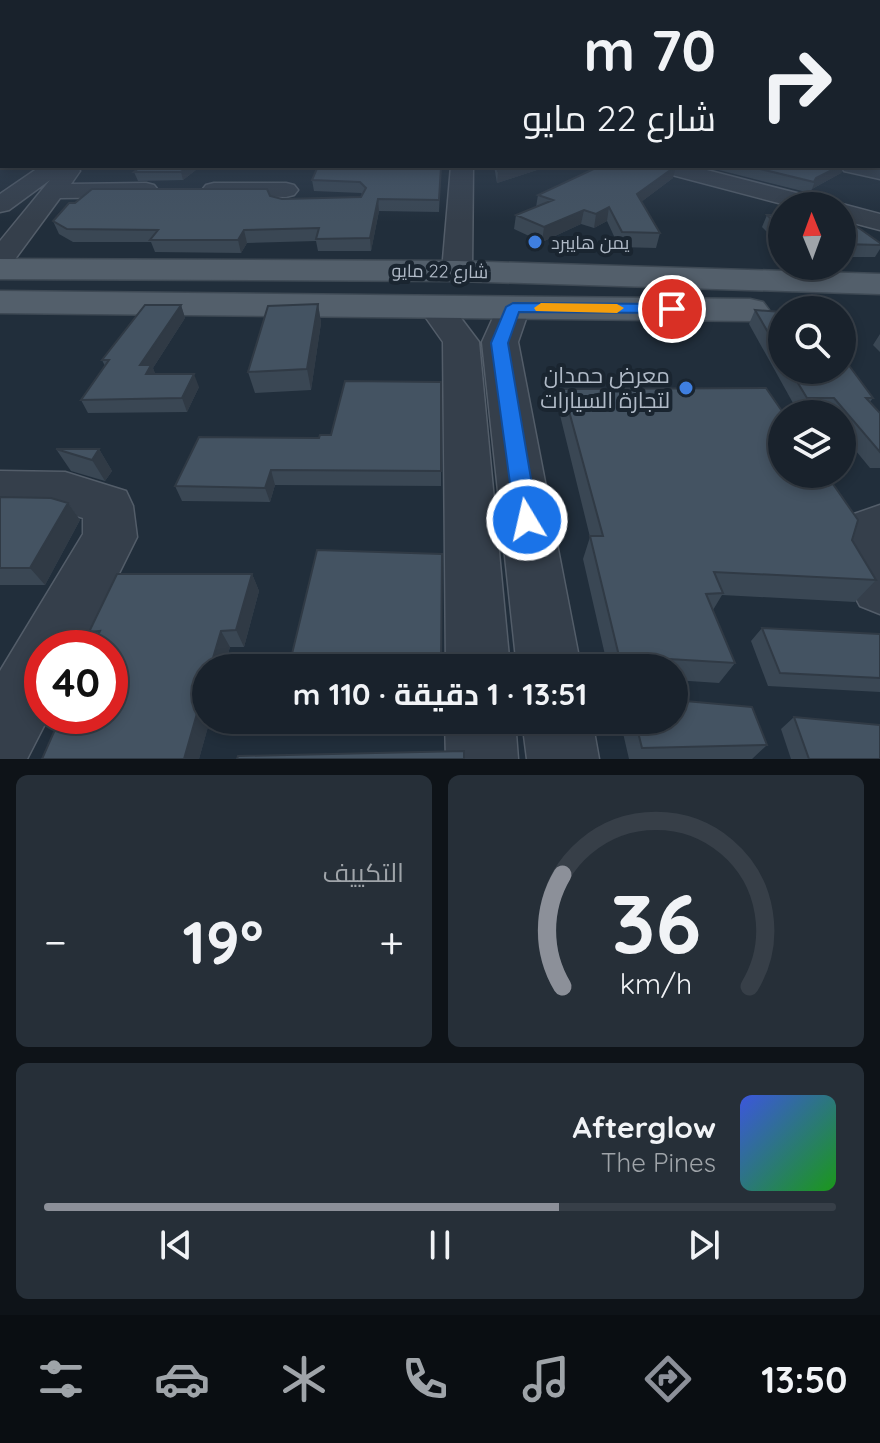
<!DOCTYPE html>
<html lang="ar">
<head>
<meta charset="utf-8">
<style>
  :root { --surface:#19222c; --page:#262f38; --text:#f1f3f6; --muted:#9fa4a9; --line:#373f48; --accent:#8c9099 }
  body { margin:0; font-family:Quicksand,Cairo,sans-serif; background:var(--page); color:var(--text); direction:rtl; height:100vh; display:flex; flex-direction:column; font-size:30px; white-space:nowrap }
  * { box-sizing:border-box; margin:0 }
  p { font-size:26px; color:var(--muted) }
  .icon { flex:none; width:44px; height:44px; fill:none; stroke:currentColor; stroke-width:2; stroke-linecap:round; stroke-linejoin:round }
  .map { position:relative; height:759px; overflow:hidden; direction:ltr }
  .details { display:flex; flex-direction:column; gap:16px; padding:16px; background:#0e1318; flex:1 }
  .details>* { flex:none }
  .top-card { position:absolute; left:0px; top:0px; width:880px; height:168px; box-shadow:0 4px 12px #0003,0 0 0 2px var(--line); direction:rtl; background:#19222c; color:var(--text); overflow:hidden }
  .needle { width:52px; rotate:359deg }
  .fabs { position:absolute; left:768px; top:192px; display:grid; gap:16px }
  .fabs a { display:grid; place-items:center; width:88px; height:88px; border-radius:50%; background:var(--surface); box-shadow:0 4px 12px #0003,0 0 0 2px var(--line); font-size:40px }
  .speed { position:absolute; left:24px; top:630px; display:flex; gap:16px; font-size:40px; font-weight:700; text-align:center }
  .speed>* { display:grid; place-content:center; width:104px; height:104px; border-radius:50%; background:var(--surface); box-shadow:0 4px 12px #0003,0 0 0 2px var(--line); line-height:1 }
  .speed .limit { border:12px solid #d22; background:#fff; color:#111 }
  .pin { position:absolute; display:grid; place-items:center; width:68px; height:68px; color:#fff; margin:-34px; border:4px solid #fff; border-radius:50%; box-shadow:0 2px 8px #0007 }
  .me { position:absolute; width:88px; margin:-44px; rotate:351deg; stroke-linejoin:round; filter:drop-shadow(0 0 6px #0008) }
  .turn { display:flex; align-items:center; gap:28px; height:168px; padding:0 32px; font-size:36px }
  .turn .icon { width:104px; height:104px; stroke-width:2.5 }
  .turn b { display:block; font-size:56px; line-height:68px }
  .big { font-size:60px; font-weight:700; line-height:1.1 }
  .details .tile { flex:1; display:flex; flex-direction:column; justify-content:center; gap:12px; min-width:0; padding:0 28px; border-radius:12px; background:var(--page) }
  .details .dial { align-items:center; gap:0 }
  .dial svg { height:208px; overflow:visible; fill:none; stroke:var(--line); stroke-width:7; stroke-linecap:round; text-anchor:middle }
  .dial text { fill:var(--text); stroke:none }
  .song { display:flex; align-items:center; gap:24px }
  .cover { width:96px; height:96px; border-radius:12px; background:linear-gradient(135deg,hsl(230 70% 55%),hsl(120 70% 35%)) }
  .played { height:8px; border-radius:4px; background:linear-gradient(90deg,var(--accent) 65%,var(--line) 65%) }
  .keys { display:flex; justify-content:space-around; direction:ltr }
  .heat { display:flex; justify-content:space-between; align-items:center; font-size:44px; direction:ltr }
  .details .tiles { flex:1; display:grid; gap:16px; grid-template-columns:1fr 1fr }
  .tile:last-child { grid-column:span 2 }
  .trip { position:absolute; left:192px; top:654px; width:496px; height:80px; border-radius:40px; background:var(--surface); box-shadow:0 4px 12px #0003,0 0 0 2px var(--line); font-weight:700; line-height:80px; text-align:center; direction:rtl }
  .tab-bar { display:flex; height:128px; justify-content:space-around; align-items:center; background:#0a0e12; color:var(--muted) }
  .tab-bar .icon { width:56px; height:56px }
  .tab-bar .current { color:var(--accent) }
  .tab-bar b { font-size:36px; color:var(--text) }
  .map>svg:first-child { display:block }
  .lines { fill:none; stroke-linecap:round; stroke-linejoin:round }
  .minor-casing { stroke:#535d69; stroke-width:3 }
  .major-casing { stroke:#3e4954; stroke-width:3 }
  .minor { fill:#353f4b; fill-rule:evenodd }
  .major { fill:#535f6b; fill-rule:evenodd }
  .wall { fill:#3a4754 }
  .shaded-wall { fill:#303a45 }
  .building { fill:#445362; stroke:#303a45; stroke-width:2 }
  .route { fill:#1a73e8; stroke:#114b97; stroke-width:2 }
  .slow { fill:#f59e0b }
  .shop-dot { fill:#3f7fe0; stroke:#1a2530; stroke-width:3 }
  .labels { text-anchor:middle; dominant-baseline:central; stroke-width:8; stroke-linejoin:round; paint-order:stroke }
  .far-poi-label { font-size:18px; fill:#b0bac7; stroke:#1a2530; text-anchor:start }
  .far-street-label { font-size:18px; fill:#b0bac7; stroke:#1a2530 }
  .poi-label { font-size:22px; fill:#b0bac7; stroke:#1a2530; text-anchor:end }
</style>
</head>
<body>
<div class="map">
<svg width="880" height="759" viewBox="0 0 880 759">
  <rect width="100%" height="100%" fill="#212e3b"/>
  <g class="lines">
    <g class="minor-casing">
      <path id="minor" d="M2,134V147L0,148V135Z
        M880,165V179L844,171L841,166Z
        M41,166H77L80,171L71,184L146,183L154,185L158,190L154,195L146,197L60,198L10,266L0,269V241L50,180L9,210L0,212V194Z
        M451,166H473L472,271L468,277L457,280L446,277L442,271Z
        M654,166H691L828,201L831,206H790L657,171Z
        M214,183H286L294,185L298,190L294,195L286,197L206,195L202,190L206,185Z
        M842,204L880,214V230L842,220V206H835Z
        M513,297L525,300L530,307L518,342L581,668H517L482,342L501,300Z
        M436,298L448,301L479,342L510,668H446L443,342L419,308L424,301Z
        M0,471L65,472L126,491L133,506L137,537L82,648H42V716H49L27,759H0V671L83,534V518L64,512L0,511Z
        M880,505V614L860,606L836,561L854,514Z
        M445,720H515L518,759H446Z
        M522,720H592L599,759H527Z"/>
    </g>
    <g class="major-casing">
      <path id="major" d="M0,259L457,261L880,274V294L457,281L0,279Z
        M0,291L750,299L763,302L769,310L763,318L750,321L0,313Z"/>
    </g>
    <use href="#minor" class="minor"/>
    <use href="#major" class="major"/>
  </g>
  <path class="wall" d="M878,115H880V141L878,140Z
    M201,166L183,180L138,181L134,172Z
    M441,166L439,212L379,211L371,251H318L316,241L247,243L241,253L155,252L151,242H73L59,234L53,221L270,196L282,199L361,197L362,194L361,193L314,191L312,180Z
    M494,166H549L497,183Z
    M703,166H844L841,173L812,189L810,193Z
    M673,178L641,202L660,233L656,248L619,247L607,221L594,228L581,224L542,242L514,229L516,215L536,207L538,195Z
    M767,215H782V247L762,227Z
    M842,216L880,243V249L875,257H842Z
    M318,304L321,323L311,390L255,393L248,372Z
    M181,305L185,318L153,368L155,374L199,387L187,412L88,413L81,400L105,366L102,360Z
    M755,310L782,312V370H842L873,398L870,402L880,413V468H870L842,434V414L798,412L749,324Z
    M880,334V352L873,345Z
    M441,382V486L275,485L270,502L182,501L175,486L319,438L331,435Z
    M563,389L852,540L876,580L855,602L722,595L713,610L735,663L719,683L674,680V668H608L583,559L590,537L559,411Z
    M56,449H99L112,471L105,481L71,471Z
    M0,497L68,503L80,520L45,585H0Z
    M442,554L441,668H294L291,658Z
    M252,574L259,591L244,647H230L199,759H42L96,640L89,632Z
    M762,628L880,634V692L768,686L751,641Z
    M794,717L880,759H791L781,729Z
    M620,720H674L767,745L752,759H629Z"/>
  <path class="shaded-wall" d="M188,166H201L183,180L181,172Z
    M514,166H549L497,183L498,171Z
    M676,166L673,178L633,208L637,194Z
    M840,166H844L841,173L812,189L816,178Z
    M378,199L379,211L371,251L370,238Z
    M609,207L607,221L594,228L596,214Z
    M584,210L581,224L542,242L544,227Z
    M244,230L247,243L241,253L238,240Z
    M318,304L321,323L311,390L307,369Z
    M181,305L185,318L153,368L157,378L152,388L140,365Z
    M194,374L199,387L187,412L182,398Z
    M99,449L112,471L105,481L92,460Z
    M271,470L275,485L270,502L265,488Z
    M68,503L80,520L45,585L30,568Z
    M252,574L259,591L244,647L236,630Z
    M221,631L230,647L224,668H210Z
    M206,682V720H210L199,759H184Z"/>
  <path class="building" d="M0,115H2L1,131L0,124Z
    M878,115H880V127H878Z
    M141,166H188L181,172H134Z
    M318,166H441L439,200L378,199L370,238L316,239L319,228L244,230L238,240H150L158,230L67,229L53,221L69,203H75L92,189H267L270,196L282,199L361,197L366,188L360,182L312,180Z
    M497,166H514L498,171Z
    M600,166H676L637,194L660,233L622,232L609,207L596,214L584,210L544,227L516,215L553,200L538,195Z
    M748,166H840L816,178L814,182Z
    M767,215H782V230Z
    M842,216L880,243V245L842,244Z
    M318,304L307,369L248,372L268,306Z
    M145,305H181L140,365H151L146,374H194L182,398L81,400L109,360H102Z
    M755,310L782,312V356Z
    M842,356L873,398H866L880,413V452L834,398H807L790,370H842Z
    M345,381L441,382V471L271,470L265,488L175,486L199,437L319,438L320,435H331Z
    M766,388L784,414H782V474H826L858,520L852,540L876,580L714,572L723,593L706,594L735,663L619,656L590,536H603L563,389Z
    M56,449H99L92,460Z
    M0,497L51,498L68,503L30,568H0Z
    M317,550L442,554L441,665L291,658Z
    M117,574H252L236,630L221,631L210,668H206V682L184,759H42L61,716H110V648H92L100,631L89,632Z
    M762,628L880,634V678L780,673Z
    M674,700L752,707L767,745L642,748L635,720H674Z
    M794,717L880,725V759H809Z
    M464,751V759H237L238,756Z"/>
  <linearGradient id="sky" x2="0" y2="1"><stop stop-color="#121920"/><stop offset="0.52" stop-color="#3d4c60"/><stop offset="1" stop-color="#3d4c60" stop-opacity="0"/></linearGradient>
  <rect width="880" height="222" fill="url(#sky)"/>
  <path class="route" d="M513,303L672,304L680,309L672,313L519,312L508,343L538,520L535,527L527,530L518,527L515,520L491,343L506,307Z"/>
  <path class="slow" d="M541,303L617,304L624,308L617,313L536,311L534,308Z"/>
  <g class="shop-dot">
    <circle cx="535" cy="242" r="8"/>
    <circle cx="686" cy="388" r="8"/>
  </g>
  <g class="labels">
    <g class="far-poi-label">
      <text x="551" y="242">يمن هايبرد</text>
    </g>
    <g class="far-street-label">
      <text transform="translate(440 271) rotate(1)">شارع 22 مايو</text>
    </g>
    <g class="poi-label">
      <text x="670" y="375">معرض حمدان<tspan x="670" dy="25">لتجارة السيارات</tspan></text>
    </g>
  </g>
</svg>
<div class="fabs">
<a><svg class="needle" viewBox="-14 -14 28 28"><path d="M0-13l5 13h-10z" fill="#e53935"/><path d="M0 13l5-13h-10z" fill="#9fa4a9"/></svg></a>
<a><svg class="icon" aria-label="search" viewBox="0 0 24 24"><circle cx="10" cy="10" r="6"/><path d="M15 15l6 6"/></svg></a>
<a><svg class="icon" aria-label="layers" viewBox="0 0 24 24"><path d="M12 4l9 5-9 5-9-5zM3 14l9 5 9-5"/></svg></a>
</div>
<div class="speed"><div class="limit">40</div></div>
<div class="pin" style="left:672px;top:309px;background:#d93025"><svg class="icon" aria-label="arrive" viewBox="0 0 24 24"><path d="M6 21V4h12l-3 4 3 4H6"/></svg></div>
<svg class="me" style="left:527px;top:520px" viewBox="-20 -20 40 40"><circle r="17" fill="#1a73e8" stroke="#fff" stroke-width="3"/><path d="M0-11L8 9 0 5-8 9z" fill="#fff"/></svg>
<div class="trip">13:51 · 1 دقيقة · 110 m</div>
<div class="top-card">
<div class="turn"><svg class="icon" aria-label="right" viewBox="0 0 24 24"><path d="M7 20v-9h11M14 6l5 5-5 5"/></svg><div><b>70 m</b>شارع 22 مايو</div></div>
</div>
</div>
<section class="details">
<div class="tiles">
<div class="tile dial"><svg viewBox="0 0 100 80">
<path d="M14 69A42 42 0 1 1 86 69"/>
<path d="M14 69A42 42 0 0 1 14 26" stroke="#8c9099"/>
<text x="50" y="56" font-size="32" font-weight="700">36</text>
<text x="50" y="72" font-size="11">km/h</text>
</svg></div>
<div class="tile"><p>التكييف</p>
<div class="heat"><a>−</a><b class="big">19°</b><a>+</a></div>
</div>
<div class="tile">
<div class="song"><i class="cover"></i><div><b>Afterglow</b><p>The Pines</p></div></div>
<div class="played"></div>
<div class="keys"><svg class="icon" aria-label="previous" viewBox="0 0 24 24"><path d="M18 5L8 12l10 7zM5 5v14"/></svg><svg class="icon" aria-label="pause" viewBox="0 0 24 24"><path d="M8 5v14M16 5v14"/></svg><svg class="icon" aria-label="next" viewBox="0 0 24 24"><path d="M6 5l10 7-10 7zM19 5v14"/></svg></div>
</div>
</div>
</section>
<nav class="tab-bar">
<b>13:50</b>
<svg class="icon current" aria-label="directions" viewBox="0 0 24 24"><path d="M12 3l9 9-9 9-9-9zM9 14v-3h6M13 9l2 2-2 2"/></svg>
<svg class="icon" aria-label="music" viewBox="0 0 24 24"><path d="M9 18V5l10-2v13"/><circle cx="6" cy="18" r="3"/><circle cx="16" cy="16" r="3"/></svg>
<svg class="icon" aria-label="phone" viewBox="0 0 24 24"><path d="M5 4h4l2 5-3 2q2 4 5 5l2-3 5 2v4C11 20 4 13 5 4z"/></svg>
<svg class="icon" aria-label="climate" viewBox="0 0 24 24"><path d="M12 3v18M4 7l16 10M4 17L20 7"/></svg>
<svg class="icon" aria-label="car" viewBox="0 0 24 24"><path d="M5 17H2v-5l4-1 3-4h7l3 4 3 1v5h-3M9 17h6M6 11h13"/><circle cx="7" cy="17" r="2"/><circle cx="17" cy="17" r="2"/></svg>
<svg class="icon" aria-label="filters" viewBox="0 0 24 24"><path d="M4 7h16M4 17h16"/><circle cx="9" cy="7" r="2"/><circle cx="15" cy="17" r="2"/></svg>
</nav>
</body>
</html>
